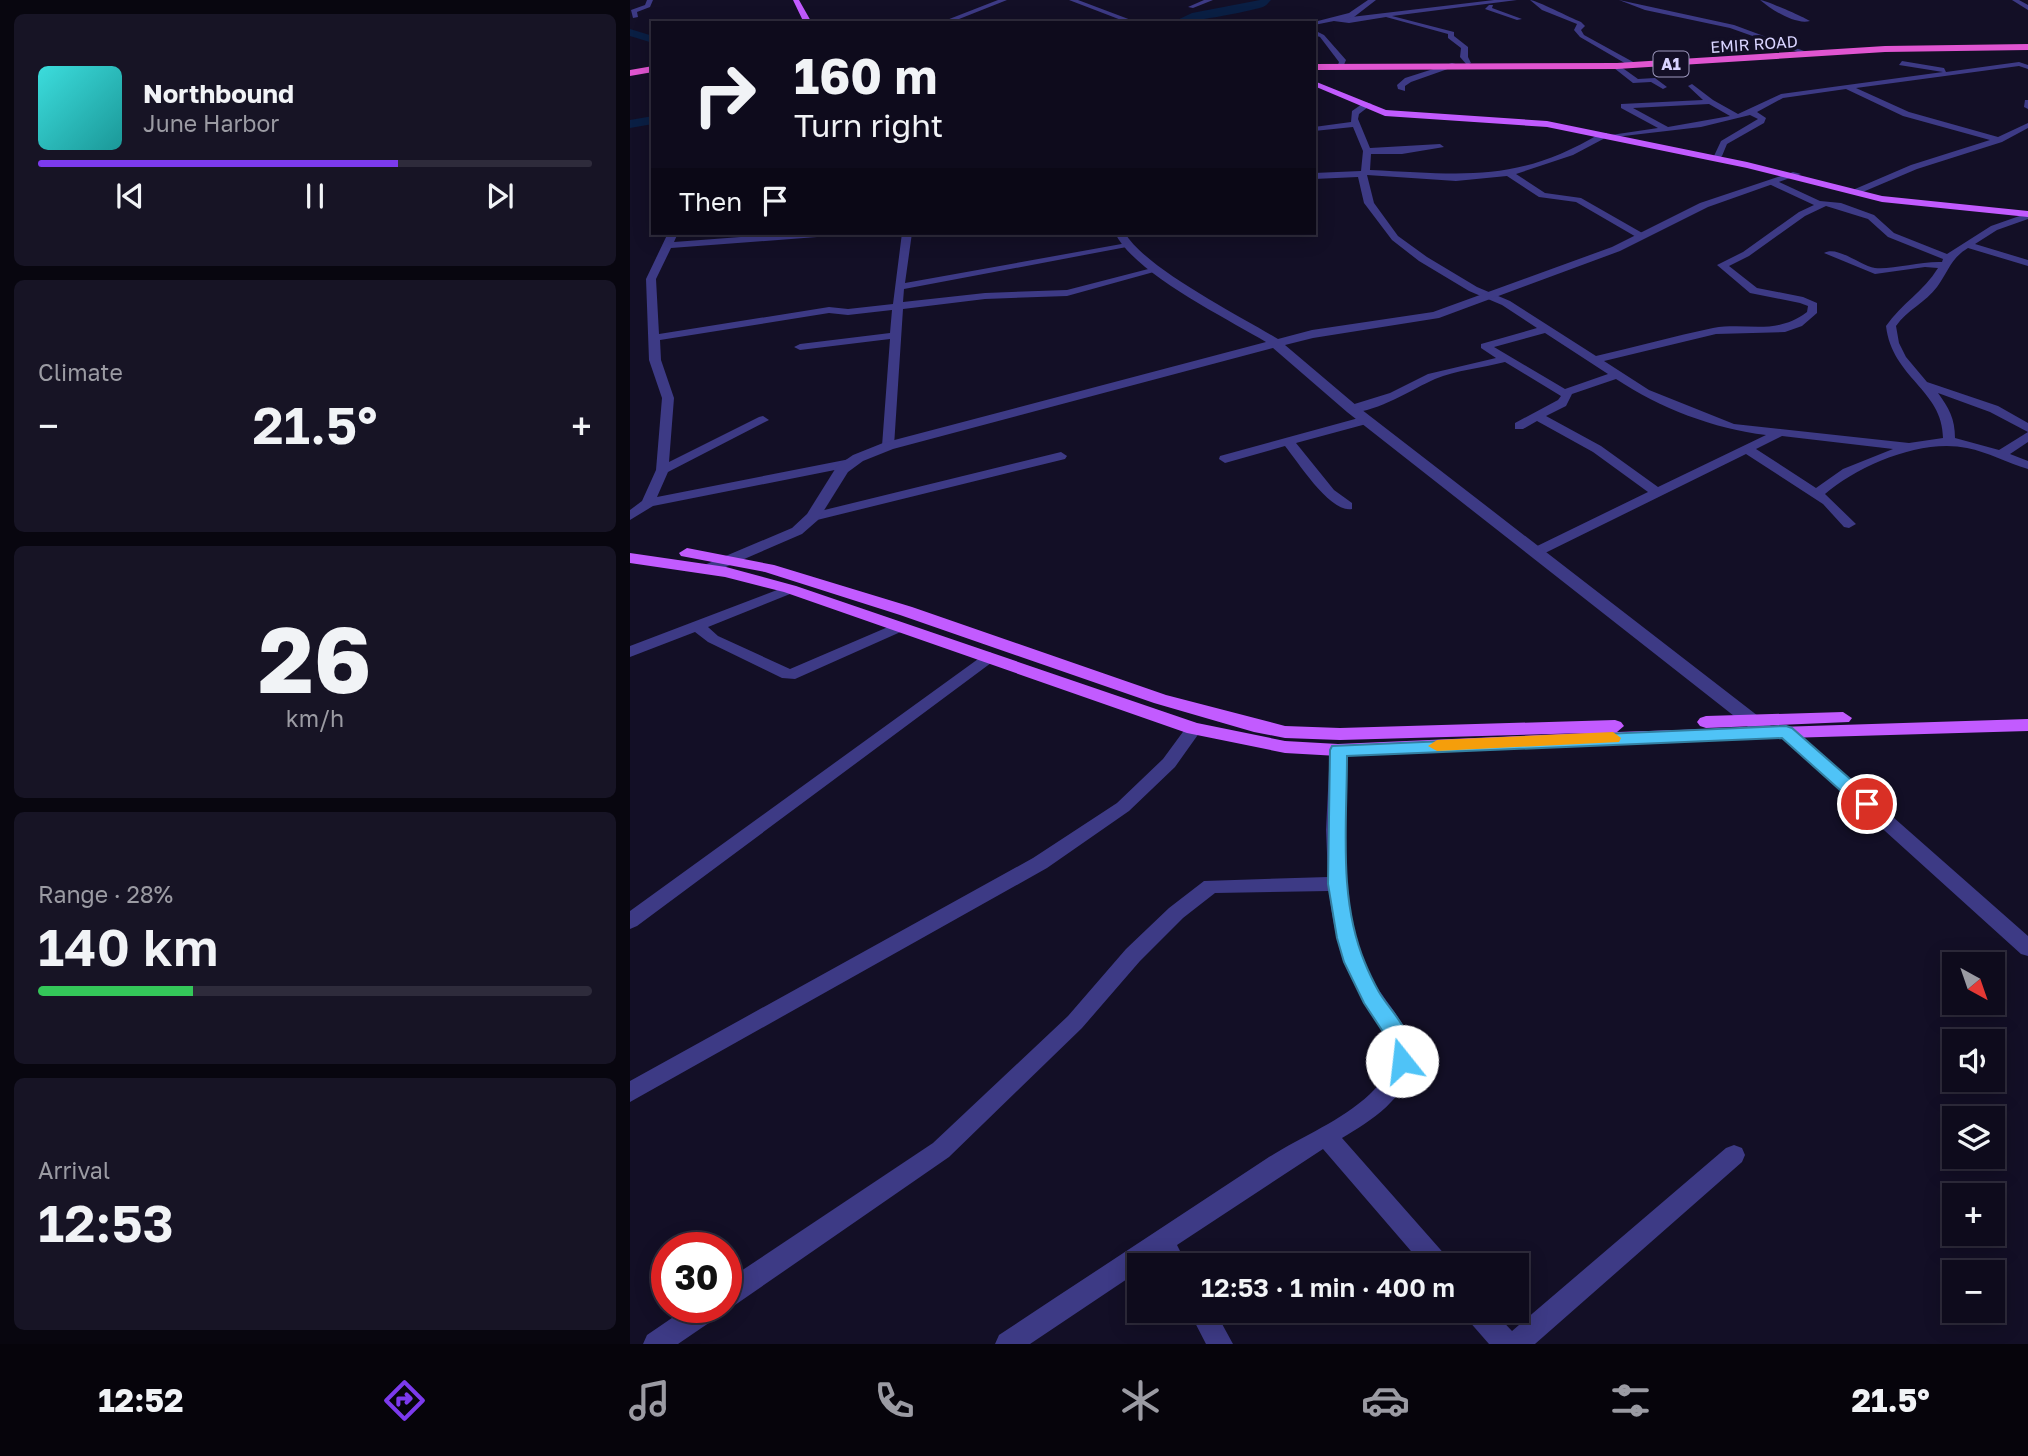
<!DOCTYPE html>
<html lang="en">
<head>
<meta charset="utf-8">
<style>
  :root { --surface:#0e0b1c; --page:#171425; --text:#f1f3f6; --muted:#9b9ba3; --line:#2e2b3b; --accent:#7c3aed }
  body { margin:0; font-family:"Golos Text",sans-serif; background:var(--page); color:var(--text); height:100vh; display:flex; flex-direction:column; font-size:26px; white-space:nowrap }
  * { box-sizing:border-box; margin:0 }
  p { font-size:23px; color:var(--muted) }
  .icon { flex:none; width:38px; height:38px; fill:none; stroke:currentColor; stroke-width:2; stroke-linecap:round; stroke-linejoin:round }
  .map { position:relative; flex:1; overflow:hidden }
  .details { display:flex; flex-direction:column; gap:14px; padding:14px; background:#08060f; width:630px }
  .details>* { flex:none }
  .hud { position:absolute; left:21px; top:21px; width:665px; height:214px; border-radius:0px; box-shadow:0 4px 18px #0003,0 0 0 2px var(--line); background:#0e0b1c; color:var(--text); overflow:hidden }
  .needle { width:46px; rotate:140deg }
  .fabs { position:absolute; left:1312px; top:952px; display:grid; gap:14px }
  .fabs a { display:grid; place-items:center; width:63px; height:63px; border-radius:0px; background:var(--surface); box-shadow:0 4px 18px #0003,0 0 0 2px var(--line); font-size:35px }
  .speed { position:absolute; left:21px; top:1232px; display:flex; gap:14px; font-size:35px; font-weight:700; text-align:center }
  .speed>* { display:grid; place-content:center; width:91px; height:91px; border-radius:50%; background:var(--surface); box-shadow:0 4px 18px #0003,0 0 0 2px var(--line); line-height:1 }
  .speed .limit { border:10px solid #d22; background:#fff; color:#111 }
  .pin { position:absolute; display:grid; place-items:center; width:60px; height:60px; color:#fff; margin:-30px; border:4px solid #fff; border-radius:50%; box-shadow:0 2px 7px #0007 }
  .me { position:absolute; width:77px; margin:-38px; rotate:344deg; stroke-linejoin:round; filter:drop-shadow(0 0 5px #0008) }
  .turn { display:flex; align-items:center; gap:24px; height:147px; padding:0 28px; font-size:32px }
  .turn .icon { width:91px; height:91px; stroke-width:2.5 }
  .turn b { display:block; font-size:49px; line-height:60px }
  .then { display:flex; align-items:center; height:66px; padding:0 28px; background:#0003; gap:14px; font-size:26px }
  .big { font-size:52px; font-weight:600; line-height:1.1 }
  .details .tile { flex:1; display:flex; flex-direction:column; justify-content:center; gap:10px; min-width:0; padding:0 24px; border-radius:10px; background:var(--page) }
  .details .dial { align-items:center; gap:0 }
  .dial b { font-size:91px; line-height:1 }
  .song { display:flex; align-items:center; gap:21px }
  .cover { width:84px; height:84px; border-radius:10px; background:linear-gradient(135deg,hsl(180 70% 55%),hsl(180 70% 35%)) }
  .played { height:7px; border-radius:4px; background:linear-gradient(90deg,var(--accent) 65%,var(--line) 65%) }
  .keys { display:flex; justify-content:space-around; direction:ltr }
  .heat { display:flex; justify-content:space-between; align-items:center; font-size:38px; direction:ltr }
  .charge { height:10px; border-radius:5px; background:linear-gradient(90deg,#34c759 28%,var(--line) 0) }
  .trip { position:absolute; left:497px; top:1253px; width:402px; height:70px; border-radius:0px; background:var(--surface); box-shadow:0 4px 18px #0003,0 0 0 2px var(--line); font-weight:600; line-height:70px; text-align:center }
  .tab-bar { display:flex; height:112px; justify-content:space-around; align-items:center; background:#06040b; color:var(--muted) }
  .tab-bar .icon { width:49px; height:49px }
  .tab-bar .on { color:var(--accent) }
  .tab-bar b { font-size:32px; color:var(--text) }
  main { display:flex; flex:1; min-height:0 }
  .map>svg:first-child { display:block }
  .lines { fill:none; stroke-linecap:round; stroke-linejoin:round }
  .river { fill:#0a1f44; fill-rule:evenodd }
  .minor { fill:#3d3a85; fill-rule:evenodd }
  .tertiary { fill:#3d3a85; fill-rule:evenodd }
  .primary { fill:#c25bff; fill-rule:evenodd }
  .trunk { fill:#e055d1; fill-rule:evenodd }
  .route { fill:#4fc3f7; stroke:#337fa1; stroke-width:2 }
  .slow { fill:#f59e0b }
  .labels { text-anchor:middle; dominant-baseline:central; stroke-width:7; stroke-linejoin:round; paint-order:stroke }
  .far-street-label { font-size:16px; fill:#d9d4ff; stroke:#130f26 }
  .shield { fill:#130f26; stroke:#9e99be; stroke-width:2 }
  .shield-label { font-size:16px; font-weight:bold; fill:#d9d4ff }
</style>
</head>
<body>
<main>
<section class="details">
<div class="tile">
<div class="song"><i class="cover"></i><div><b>Northbound</b><p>June Harbor</p></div></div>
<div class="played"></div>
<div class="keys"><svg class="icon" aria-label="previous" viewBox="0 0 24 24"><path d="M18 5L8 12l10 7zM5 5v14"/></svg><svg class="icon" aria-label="pause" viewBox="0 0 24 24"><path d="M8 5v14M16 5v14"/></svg><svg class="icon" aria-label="next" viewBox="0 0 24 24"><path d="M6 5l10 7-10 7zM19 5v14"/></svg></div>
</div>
<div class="tile"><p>Climate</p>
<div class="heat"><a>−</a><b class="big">21.5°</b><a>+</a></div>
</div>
<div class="tile dial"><b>26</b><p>km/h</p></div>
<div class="tile"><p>Range · 28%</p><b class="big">140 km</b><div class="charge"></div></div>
<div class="tile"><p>Arrival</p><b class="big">12:53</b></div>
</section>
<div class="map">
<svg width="1398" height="1344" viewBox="0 0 1398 1344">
  <rect width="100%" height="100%" fill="#130f26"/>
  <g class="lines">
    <path class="river" d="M630,0H641C638,3 637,5 633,7C618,12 556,23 541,23L562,13Z
      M0,29L23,36V43L0,36Z
      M23,116V124L0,128V120Z"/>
    <path class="minor" d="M17,0H23L20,7L7,12L8,17L3,18L1,10L15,5Z
      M439,0H448L509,23H499Z
      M574,0H583L563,8L558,7Z
      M864,0H887L762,16L824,32V36L838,47V57L841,63L837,65L830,57L831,48L818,38V34L756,17L719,23L696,20Z
      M900,0C906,0 941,18 951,22L955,26L951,30L954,35L1005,63L998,65L950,37L944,30L947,24L912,10Z
      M989,0L1104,25L1182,54L1176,55L1100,28L1015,10Z
      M1130,0C1135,0 1174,17 1180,21C1165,25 1142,10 1130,0Z
      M1382,0H1389L1398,5V10Z
      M859,5H863L862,8L892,19L887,20L855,9Z
      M684,30L694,35L716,60L713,67H707L709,62L690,37L684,35Z
      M1272,61L1314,68L1316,72L1389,62L1398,65V69L1389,66L1226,88L1279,112L1368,137L1398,123V128L1372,142L1287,169L1228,194L1225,193V189L1281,165L1360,140L1273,116L1216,89L1153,98L1127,112L1136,118L1134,123L1097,144L1092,156L1088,159L1084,156L1091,141L1128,119L1120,115L1071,127L985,137L981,135L1028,128L991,108V104L1073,100L1058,86L1062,84L1083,100L1108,114L1151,94L1313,72L1269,65ZM1079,104L1100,116L1038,127L1003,108Z
      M822,63L829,65L781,82L775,86V91L768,89L767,85L775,78Z
      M987,64L1008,79L1025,78L1037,87L1033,89L1021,82L1003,83L984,68Z
      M1395,100H1398V109L1394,107Z
      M735,102L742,104L729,114L728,119L740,148L810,144L814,147L772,154H741L740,170C832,174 886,184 971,133H977V137L943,155L886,174L915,193L951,198L1014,234V238H1008L946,202L909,197L877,176L826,181L737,175L744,203L768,236L797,257L847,287L880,301L966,356C1005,347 1044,336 1083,328C1118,322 1145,336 1177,312L1178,306L1170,303L1120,293L1087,265L1113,252L1169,212L1184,205L1139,184V180H1145L1190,201L1211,203L1244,215L1264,233L1317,254L1361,226L1398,213V219L1367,230L1345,244L1398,260V266L1338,248C1321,258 1318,272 1307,287C1296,302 1277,310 1266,326L1269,343L1276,357L1297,382L1368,406L1398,423V432L1360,412L1308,393C1319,408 1325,419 1325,438L1369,450L1398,432V442L1380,454L1398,461V469C1377,463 1358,452 1337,448C1293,438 1228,465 1195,494L1226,524L1219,528L1214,527L1193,504L1116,454L911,555H901L899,552L901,549L1018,492L963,452L907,421L893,429H885V423L928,400L931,396L875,362C852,368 826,370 805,379C782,389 743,415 718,412V406L760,393L798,374L866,358L851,348V344L907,328L872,305L839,291L789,261L762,240L734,203L728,177L684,179V173L731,171L733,151L723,127L684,131V127L721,122L722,111ZM1196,206L1238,219L1258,237L1313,259L1312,262C1291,261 1261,270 1245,268C1231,266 1207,245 1194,253L1245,274L1295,267L1308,268C1294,291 1271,304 1256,326C1262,378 1313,390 1313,438L1279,443L1104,424L1019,390L974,361L1086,334L1155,332L1172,326L1187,313V303L1173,297L1127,288L1099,266L1119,256L1175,216ZM915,333L978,374L935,389L864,347ZM986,379C1030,408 1084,429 1136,435L1028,487L971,446L916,416L936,406L942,394ZM1152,436L1263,449L1213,469L1186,488L1126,449Z
      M38,233H48L44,242L164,233H205L200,236L41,248L26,279L29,334L199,307L218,309L263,304L272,233H282L275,283L497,243L502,246L274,289L273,302L355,293L437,290L526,267L531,270L437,296L355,299L273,309L264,446L258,450L252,446L260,339L170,350L164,347L170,344L260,333L262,310L218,315L199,313L30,340L31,360L44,398L39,462L129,417L133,416L139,420L38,472L27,497L220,459L226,463L220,467L23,506L0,520V510L12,501L26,470L32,398L19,360L16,279Z
      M736,416L740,417V423L666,443L704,490L722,503V509C700,513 668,462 655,446L595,463L589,459L590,456Z
      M431,452L437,456L435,459L183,521L176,517L178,514Z
      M160,585L167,589L165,592L78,627L88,636L160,669L265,624H275L278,627L275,630L165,679L152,678L78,642L65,632L0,657V646Z
      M360,652L368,657L365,660L7,926L0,929V911L355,654Z
      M564,723L572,729L545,767L499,811L417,868L0,1102V1081L403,858L487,803L533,759L558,725Z
      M1156,726L1162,728L1398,936V956L1391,954L1150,736L1148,732Z
      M708,744L714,746L716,750C712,822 708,904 738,972C751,1000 787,1029 782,1062C777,1098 741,1121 712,1138L817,1257L820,1265H793L693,1149L547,1245L557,1265H532L528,1258L517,1265H509V1271L400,1344H365L369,1335C458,1276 547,1218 636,1159C670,1137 710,1122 740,1094C750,1084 760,1073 761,1058C763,1038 727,992 717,969C707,944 702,918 699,891L585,893L553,918L510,961L452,1028L319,1157L105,1305L96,1308L94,1307H96V1281L303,1143L438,1016L496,949L539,908L574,881L698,877L696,830L700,750L702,746Z
      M1104,1145L1112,1148L1115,1155L1112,1162L905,1344H859L838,1320L835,1311H863L882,1331L1096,1148Z
      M58,1307H92L89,1316L48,1344H13L17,1335Z
      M559,1311H585L603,1344H576Z"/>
    <path class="tertiary" d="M368,0H377L319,23H309Z
      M738,0H746L724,17L684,25L680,23L719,13Z
      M1163,172L1171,174L1078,207L990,251L809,318L683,338L655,345L727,406L1141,726L1143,730L1141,734H1127L717,412L643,348L263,449L233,461L218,472L188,520L172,534L84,572H72L70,569L72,566L162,528L177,514L207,466L223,455L253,443L636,342C596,318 504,273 485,233H495C515,268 610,316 648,339L682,330L803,312L982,247L1070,203Z"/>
    <path class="primary" d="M163,0H169L182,23H174Z
      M684,81L756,110L917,121L1117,162L1252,196L1398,211V217L1252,202L1117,168L917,127L755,116L684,86Z
      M57,548L144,565L282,607L536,695L655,726L710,728L985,720L991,722L994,726L987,732L1398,719V731L1058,741L708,756L655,753L557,733L154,592L95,577L0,563V553L96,567L166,586L567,723L655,741L708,744L957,733L710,740L655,738L624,732L524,703L270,615L135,572L51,556L49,553Z
      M1213,712L1222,718L1219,722L1076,728L1070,726L1067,722L1070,718L1076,716Z"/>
    <path class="trunk" d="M1398,44V50L1255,52L987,69L684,70V64L987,63L1255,46Z
      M23,66V72L0,76V70Z"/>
  </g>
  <path class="route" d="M1156,726L1162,728L1243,799L1245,804L1243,808H1230L1152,738L717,756C717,824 708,899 735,963C739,973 744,983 749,992C762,1014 793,1041 780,1068L772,1071L765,1068L759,1041L734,1003L714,962L707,938L698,884L700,750L702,746Z"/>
  <path class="slow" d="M983,732L991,738L989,742L807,751L798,746L807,740Z"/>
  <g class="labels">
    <g class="far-street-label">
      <text transform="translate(1124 44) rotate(-4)">EMIR ROAD</text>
    </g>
    <rect class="shield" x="1023.5" y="51.5" width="35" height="25" rx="5"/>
    <g class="shield-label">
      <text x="1041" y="64">A1</text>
    </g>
  </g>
</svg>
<div class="fabs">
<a><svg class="needle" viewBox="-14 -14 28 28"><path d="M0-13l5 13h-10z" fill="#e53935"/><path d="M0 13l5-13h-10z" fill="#9b9ba3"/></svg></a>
<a><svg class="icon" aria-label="sound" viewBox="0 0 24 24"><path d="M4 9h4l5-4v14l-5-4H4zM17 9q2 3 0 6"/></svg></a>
<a><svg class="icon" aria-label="layers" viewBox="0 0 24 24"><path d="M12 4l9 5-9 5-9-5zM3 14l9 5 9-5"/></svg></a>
<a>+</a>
<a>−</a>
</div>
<div class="speed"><div class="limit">30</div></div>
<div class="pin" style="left:1237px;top:804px;background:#d93025"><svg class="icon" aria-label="arrive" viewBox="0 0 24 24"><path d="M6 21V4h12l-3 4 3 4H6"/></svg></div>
<svg class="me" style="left:772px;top:1061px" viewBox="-20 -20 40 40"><circle r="19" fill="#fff"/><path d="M0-13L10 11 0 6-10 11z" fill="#4fc3f7"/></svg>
<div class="trip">12:53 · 1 min · 400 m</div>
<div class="hud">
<div class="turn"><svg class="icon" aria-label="right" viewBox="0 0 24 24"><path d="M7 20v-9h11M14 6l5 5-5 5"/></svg><div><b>160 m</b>Turn right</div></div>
<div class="then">Then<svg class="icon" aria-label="arrive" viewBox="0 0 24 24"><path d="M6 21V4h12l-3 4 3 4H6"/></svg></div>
</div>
</div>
</main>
<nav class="tab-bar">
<b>12:52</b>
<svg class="icon on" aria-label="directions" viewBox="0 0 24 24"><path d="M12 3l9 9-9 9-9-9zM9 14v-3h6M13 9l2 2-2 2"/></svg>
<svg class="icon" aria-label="music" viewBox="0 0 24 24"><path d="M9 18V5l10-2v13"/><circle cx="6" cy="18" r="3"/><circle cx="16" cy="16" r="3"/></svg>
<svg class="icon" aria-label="phone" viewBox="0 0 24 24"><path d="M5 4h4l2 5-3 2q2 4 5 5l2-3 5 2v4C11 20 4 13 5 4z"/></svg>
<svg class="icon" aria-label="climate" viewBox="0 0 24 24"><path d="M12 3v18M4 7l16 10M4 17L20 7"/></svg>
<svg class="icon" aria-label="car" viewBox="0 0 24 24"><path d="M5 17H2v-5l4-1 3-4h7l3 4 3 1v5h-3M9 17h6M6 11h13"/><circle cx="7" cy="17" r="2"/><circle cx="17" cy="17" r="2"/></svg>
<svg class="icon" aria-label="filters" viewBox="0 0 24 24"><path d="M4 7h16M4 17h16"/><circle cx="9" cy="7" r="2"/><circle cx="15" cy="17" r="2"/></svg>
<b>21.5°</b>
</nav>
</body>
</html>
